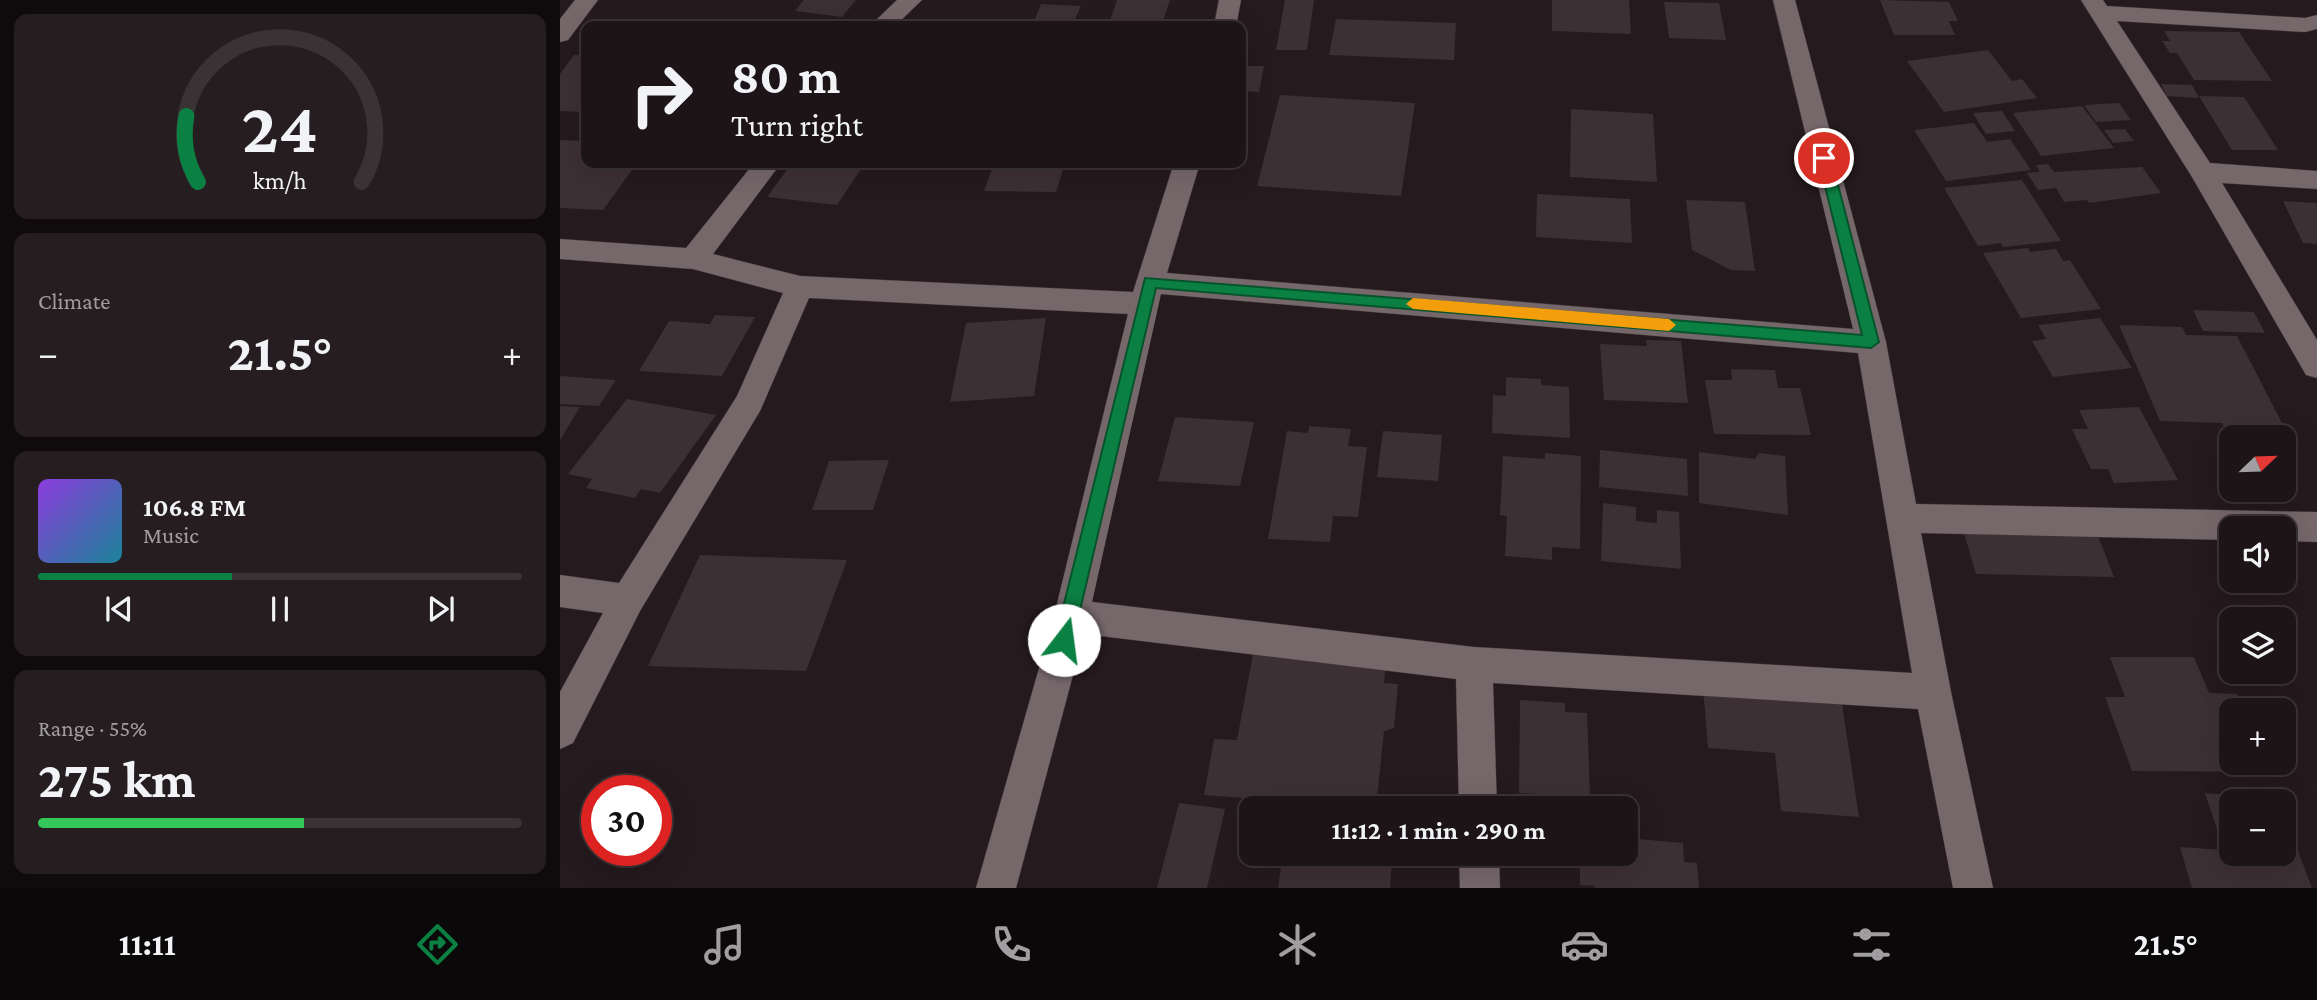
<!DOCTYPE html>
<html lang="en">
<head>
<meta charset="utf-8">
<style>
  :root { --surface:#1c1416; --page:#251d1f; --text:#f1f3f6; --muted:#a09ea1; --line:#3a3335; --accent:#0b8043 }
  body { margin:0; font-family:"Crimson Pro",serif; background:var(--page); color:var(--text); height:100vh; display:flex; flex-direction:column; font-size:26px; white-space:nowrap }
  * { box-sizing:border-box; margin:0 }
  p { font-size:23px; color:var(--muted) }
  .icon { flex:none; width:38px; height:38px; fill:none; stroke:currentColor; stroke-width:2; stroke-linecap:round; stroke-linejoin:round }
  .map { position:relative; flex:1; overflow:hidden }
  .sheet { display:flex; flex-direction:column; gap:14px; padding:14px; background:#0f0b0c; width:560px }
  .sheet>* { flex:none }
  .top-card { position:absolute; left:21px; top:21px; width:665px; height:147px; border-radius:14px; box-shadow:0 7px 28px #0002,0 0 0 2px var(--line); background:#1c1416; color:var(--text); overflow:hidden }
  .needle { width:46px; rotate:67deg }
  .tools { position:absolute; left:1659px; top:425px; display:grid; gap:14px }
  .tools a { display:grid; place-items:center; width:77px; height:77px; border-radius:14px; background:var(--surface); box-shadow:0 7px 28px #0002,0 0 0 2px var(--line); font-size:35px }
  .speed { position:absolute; left:21px; top:775px; display:flex; gap:14px; font-size:35px; font-weight:700; text-align:center }
  .speed>* { display:grid; place-content:center; width:91px; height:91px; border-radius:50%; background:var(--surface); box-shadow:0 7px 28px #0002,0 0 0 2px var(--line); line-height:1 }
  .speed .limit { border:10px solid #d22; background:#fff; color:#111 }
  .pin { position:absolute; display:grid; place-items:center; width:60px; height:60px; color:#fff; margin:-30px; border:4px solid #fff; border-radius:50%; box-shadow:0 2px 7px #0007 }
  .me { position:absolute; width:77px; margin:-38px; rotate:15deg; stroke-linejoin:round; filter:drop-shadow(0 0 5px #0008) }
  .turn { display:flex; align-items:center; gap:24px; height:147px; padding:0 35px; font-size:32px }
  .turn .icon { width:91px; height:91px; stroke-width:2.5 }
  .turn b { display:block; font-size:49px; line-height:60px }
  .big { font-size:52px; font-weight:700; line-height:1.1 }
  .sheet .widget { flex:1; display:flex; flex-direction:column; justify-content:center; gap:10px; min-width:0; padding:0 24px; border-radius:14px; background:var(--page) }
  .sheet .dial { align-items:center; gap:0 }
  .dial svg { height:182px; overflow:visible; fill:none; stroke:var(--line); stroke-width:7; stroke-linecap:round; text-anchor:middle }
  .dial text { fill:var(--text); stroke:none }
  .song { display:flex; align-items:center; gap:21px }
  .cover { width:84px; height:84px; border-radius:10px; background:linear-gradient(135deg,hsl(270 70% 55%),hsl(190 70% 35%)) }
  .played { height:7px; border-radius:4px; background:linear-gradient(90deg,var(--accent) 40%,var(--line) 40%) }
  .keys { display:flex; justify-content:space-around; direction:ltr }
  .heat { display:flex; justify-content:space-between; align-items:center; font-size:38px; direction:ltr }
  .charge { height:10px; border-radius:5px; background:linear-gradient(90deg,#34c759 55%,var(--line) 0) }
  .trip { position:absolute; left:679px; top:796px; width:399px; height:70px; border-radius:14px; background:var(--surface); box-shadow:0 7px 28px #0002,0 0 0 2px var(--line); font-weight:700; line-height:70px; text-align:center }
  .tab-bar { display:flex; height:112px; justify-content:space-around; align-items:center; background:#0b0809; color:var(--muted) }
  .tab-bar .icon { width:49px; height:49px }
  .tab-bar .selected { color:var(--accent) }
  .tab-bar b { font-size:32px; color:var(--text) }
  main { display:flex; flex:1; min-height:0 }
  .map>svg:first-child { display:block }
  .building { fill:#3d3034 }
  .lines { fill:none; stroke-linecap:round; stroke-linejoin:round }
  .street-casing { stroke:#403739; stroke-width:1 }
  .street { fill:#76676b; fill-rule:evenodd }
  .route { fill:#0b8043; stroke:#07532c; stroke-width:2 }
  .slow { fill:#f59e0b }
</style>
</head>
<body>
<main>
<section class="sheet">
<div class="widget dial"><svg viewBox="0 0 100 80">
<path d="M14 69A42 42 0 1 1 86 69"/>
<path d="M14 69A42 42 0 0 1 9 40" stroke="#0b8043"/>
<text x="50" y="56" font-size="32" font-weight="700">24</text>
<text x="50" y="72" font-size="11">km/h</text>
</svg></div>
<div class="widget"><p>Climate</p>
<div class="heat"><a>−</a><b class="big">21.5°</b><a>+</a></div>
</div>
<div class="widget">
<div class="song"><i class="cover"></i><div><b>106.8 FM</b><p>Music</p></div></div>
<div class="played"></div>
<div class="keys"><svg class="icon" aria-label="previous" viewBox="0 0 24 24"><path d="M18 5L8 12l10 7zM5 5v14"/></svg><svg class="icon" aria-label="pause" viewBox="0 0 24 24"><path d="M8 5v14M16 5v14"/></svg><svg class="icon" aria-label="next" viewBox="0 0 24 24"><path d="M6 5l10 7-10 7zM19 5v14"/></svg></div>
</div>
<div class="widget"><p>Range · 55%</p><b class="big">275 km</b><div class="charge"></div></div>
</section>
<div class="map">
<svg width="1757" height="888" viewBox="0 0 1757 888">
  <rect width="100%" height="100%" fill="#251a1d"/>
  <path class="building" d="M244,0H296L282,17L235,11Z
    M557,0H610L602,25L549,23Z
    M725,0H754L747,50H716Z
    M992,0H1069L1071,34L992,31Z
    M1320,0L1389,2L1398,21H1389L1395,35H1334Z
    M1104,2L1159,3L1166,40L1109,38Z
    M481,4L521,6L512,26H472Z
    M776,19L896,23L894,60L769,55Z
    M1604,31L1679,32L1712,81L1634,80L1617,53H1610L1602,41H1610Z
    M1428,50L1452,81L1462,79L1477,98L1384,112L1347,61Z
    M14,55L26,56V112L0,111V74Z
    M681,66H704L699,92L681,91Z
    M1601,84L1632,85L1639,98L1607,96Z
    M720,95L855,103L841,196L697,186Z
    M1639,96L1684,97L1718,150H1672Z
    M1559,103L1571,120L1536,122L1524,105Z
    M1522,106L1554,148L1481,156L1453,113Z
    M1011,109L1093,114L1097,182L1010,177Z
    M1442,111L1455,131L1426,134L1413,113Z
    M1414,123L1427,142L1450,139L1471,170L1386,181L1354,130Z
    M1565,129L1574,141L1553,143L1544,130Z
    M0,140L26,141V163H77L43,210L0,208Z
    M232,163H305L277,205L207,197Z
    M434,163H505L496,192L424,191Z
    M1488,164L1494,172L1582,167L1601,193L1529,203L1527,200L1504,202L1496,188L1478,190L1467,173L1480,172L1476,165Z
    M1462,180L1501,241L1443,247L1441,243L1418,246L1384,188Z
    M977,194L1070,199L1072,243L976,237Z
    M1126,200L1185,202L1195,271L1171,270L1132,250Z
    M1723,201L1757,203V244L1743,243Z
    M1468,248L1470,252L1496,249L1503,261L1510,260L1541,309L1461,318L1423,253Z
    M1633,310L1694,312L1705,333L1643,331Z
    M155,315L195,317L162,376L79,371L109,321L150,324Z
    M486,318L474,396L390,402L406,323Z
    M1540,318L1572,368L1493,377L1472,341L1486,339L1478,325Z
    M1559,325L1622,327L1626,335L1677,336L1723,425L1697,424L1704,438H1671V442L1662,423L1600,421Z
    M1086,340L1121,341L1128,403L1044,400L1040,344L1087,346Z
    M1171,369L1215,370L1218,388H1240L1251,435L1154,434L1145,380H1172Z
    M0,376L56,380L39,406L0,404Z
    M946,377L981,379V385L1009,387L1010,438L932,433L933,395L946,396Z
    M67,399L156,415L100,493L81,489L75,498L26,488L32,479L8,474Z
    M0,406L20,407L0,440Z
    M1579,407L1618,480L1554,483L1548,469H1531L1512,429H1528L1519,410Z
    M615,417L694,422L680,486L598,481Z
    M749,426L791,429L788,446L807,447L798,517L773,516L770,542L708,539L727,431L748,433Z
    M823,431L882,435L878,481L817,477Z
    M1040,450L1127,459L1128,496L1039,487Z
    M1139,452L1195,459L1199,453L1225,456L1228,515L1139,503Z
    M985,453L1021,456L1020,549L992,547V560L945,556L947,516L940,515L943,456L985,459Z
    M329,460L313,510H252L269,461Z
    M1043,503L1076,507V521L1097,523V510L1119,512L1121,569L1041,561Z
    M1404,533L1538,536L1554,577L1416,574Z
    M140,555L287,560L246,671L88,666Z
    M694,649L826,658L824,683L838,684L834,728L824,731L816,808L644,795L654,739L677,740Z
    M1550,657H1634L1649,693L1677,694L1685,710H1671V763H1707L1711,772L1572,771L1545,697H1565Z
    M1143,687L1281,697L1299,817L1221,811L1215,753L1148,748Z
    M960,700L1005,703V712L1027,713L1030,797L959,793Z
    M1645,793L1721,800L1671,802V854H1724V814L1752,888H1632L1620,847L1664,850Z
    M619,803L665,809L647,888H597Z
    M1066,838L1123,843L1124,862L1137,863L1139,888H1035V886L1020,885V854H1066Z
    M723,854H857V862L832,860L830,888H718Z"/>
  <g class="lines">
    <g class="street-casing">
      <path id="street" d="M15,0H38L8,40L0,42V19Z
        M337,0H362L335,26H310Z
        M659,0H681L676,26H654Z
        M1213,0H1235L1326,342L1356,504L1757,512V542L1724,541V528H1671V540L1361,533L1391,692L1433,888H1393L1358,709L933,683L937,808H899L896,679L524,634L456,888H416L494,616L568,314L249,298L200,411L80,611L13,743L0,749V692L43,613L0,607V575L59,583L177,396L223,293L133,269L0,259V239L126,248L194,163H221L153,254L240,276L573,292L614,163H640L607,273L1293,329ZM601,294L1298,353L1352,673L914,647L532,602Z
        M1521,0H1543L1547,6L1745,18L1757,15V29L1745,32L1557,21L1650,163L1757,171V189L1662,183L1757,340V378L1746,375L1632,177Z
        M899,854H939L940,888H900Z"/>
    </g>
    <use href="#street" class="street"/>
  </g>
  <path class="route" d="M1264,153L1271,158L1319,342L1311,348L596,288L513,640L511,646L504,649L498,646L495,640L585,278L1302,335L1258,158Z"/>
  <path class="slow" d="M853,298L1109,319L1116,325L1109,331L853,309L846,304Z"/>
</svg>
<div class="tools">
<a><svg class="needle" viewBox="-14 -14 28 28"><path d="M0-13l5 13h-10z" fill="#e53935"/><path d="M0 13l5-13h-10z" fill="#a09ea1"/></svg></a>
<a><svg class="icon" aria-label="sound" viewBox="0 0 24 24"><path d="M4 9h4l5-4v14l-5-4H4zM17 9q2 3 0 6"/></svg></a>
<a><svg class="icon" aria-label="layers" viewBox="0 0 24 24"><path d="M12 4l9 5-9 5-9-5zM3 14l9 5 9-5"/></svg></a>
<a>+</a>
<a>−</a>
</div>
<div class="speed"><div class="limit">30</div></div>
<div class="pin" style="left:1264px;top:158px;background:#d93025"><svg class="icon" aria-label="arrive" viewBox="0 0 24 24"><path d="M6 21V4h12l-3 4 3 4H6"/></svg></div>
<svg class="me" style="left:504px;top:640px" viewBox="-20 -20 40 40"><circle r="19" fill="#fff"/><path d="M0-13L10 11 0 6-10 11z" fill="#0b8043"/></svg>
<div class="trip">11:12 · 1 min · 290 m</div>
<div class="top-card">
<div class="turn"><svg class="icon" aria-label="right" viewBox="0 0 24 24"><path d="M7 20v-9h11M14 6l5 5-5 5"/></svg><div><b>80 m</b>Turn right</div></div>
</div>
</div>
</main>
<nav class="tab-bar">
<b>11:11</b>
<svg class="icon selected" aria-label="directions" viewBox="0 0 24 24"><path d="M12 3l9 9-9 9-9-9zM9 14v-3h6M13 9l2 2-2 2"/></svg>
<svg class="icon" aria-label="music" viewBox="0 0 24 24"><path d="M9 18V5l10-2v13"/><circle cx="6" cy="18" r="3"/><circle cx="16" cy="16" r="3"/></svg>
<svg class="icon" aria-label="phone" viewBox="0 0 24 24"><path d="M5 4h4l2 5-3 2q2 4 5 5l2-3 5 2v4C11 20 4 13 5 4z"/></svg>
<svg class="icon" aria-label="climate" viewBox="0 0 24 24"><path d="M12 3v18M4 7l16 10M4 17L20 7"/></svg>
<svg class="icon" aria-label="car" viewBox="0 0 24 24"><path d="M5 17H2v-5l4-1 3-4h7l3 4 3 1v5h-3M9 17h6M6 11h13"/><circle cx="7" cy="17" r="2"/><circle cx="17" cy="17" r="2"/></svg>
<svg class="icon" aria-label="filters" viewBox="0 0 24 24"><path d="M4 7h16M4 17h16"/><circle cx="9" cy="7" r="2"/><circle cx="15" cy="17" r="2"/></svg>
<b>21.5°</b>
</nav>
</body>
</html>
